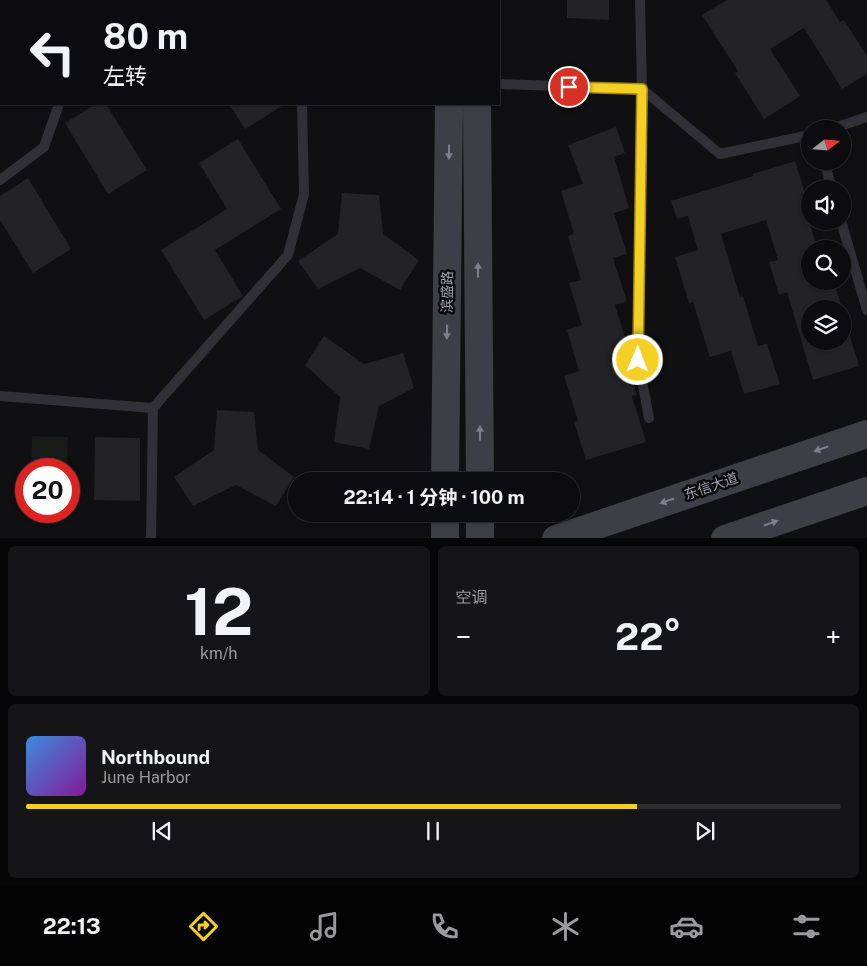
<!DOCTYPE html>
<html lang="zh">
<head>
<meta charset="utf-8">
<style>
  :root { --surface:#0c0b0d; --page:#151416; --text:#f1f3f6; --muted:#9a9b9d; --line:#2c2b2e; --accent:#f4cf24 }
  body { margin:0; font-family:"Public Sans","Noto Sans SC",sans-serif; background:var(--page); color:var(--text); height:100vh; display:flex; flex-direction:column; font-size:19px; white-space:nowrap }
  * { box-sizing:border-box; margin:0 }
  p { font-size:16px; color:var(--muted) }
  .icon { flex:none; width:28px; height:28px; fill:none; stroke:currentColor; stroke-width:2; stroke-linecap:round; stroke-linejoin:round }
  .map { position:relative; height:538px; overflow:hidden }
  .sheet { display:flex; flex-direction:column; gap:8px; padding:8px; background:#070607; flex:1 }
  .sheet>* { flex:none }
  .top-card { position:absolute; left:0px; top:0px; width:500px; height:105px; box-shadow:0 1px 4px #0004,0 0 0 1px var(--line); background:#0c0b0d; color:var(--text); overflow:hidden }
  .needle { width:32px; rotate:73deg }
  .buttons { position:absolute; left:801px; top:120px; display:grid; gap:10px }
  .buttons a { display:grid; place-items:center; width:50px; height:50px; border-radius:50%; background:var(--surface); box-shadow:0 1px 4px #0004,0 0 0 1px var(--line); font-size:25px }
  .speed { position:absolute; left:15px; top:458px; display:flex; gap:10px; font-size:25px; font-weight:700; text-align:center }
  .speed>* { display:grid; place-content:center; width:65px; height:65px; border-radius:50%; background:var(--surface); box-shadow:0 1px 4px #0004,0 0 0 1px var(--line); line-height:1 }
  .speed .limit { border:8px solid #d22; background:#fff; color:#111 }
  .pin { position:absolute; display:grid; place-items:center; width:42px; height:42px; color:#fff; margin:-21px; border:2px solid #fff; border-radius:50%; box-shadow:0 1px 5px #0007 }
  .me { position:absolute; width:55px; margin:-28px; rotate:1deg; stroke-linejoin:round; filter:drop-shadow(0 0 4px #0008) }
  .turn { display:flex; align-items:center; gap:18px; height:105px; padding:0 20px; font-size:22px }
  .turn .icon { width:65px; height:65px; stroke-width:2.5 }
  .turn b { display:block; font-size:35px; line-height:42px }
  .big { font-size:38px; font-weight:700; line-height:1.1 }
  .sheet .tile { flex:1; display:flex; flex-direction:column; justify-content:center; gap:8px; min-width:0; padding:0 18px; border-radius:8px; background:var(--page) }
  .sheet .dial { align-items:center; gap:0 }
  .dial b { font-size:65px; line-height:1 }
  .song { display:flex; align-items:center; gap:15px }
  .cover { width:60px; height:60px; border-radius:8px; background:linear-gradient(135deg,hsl(210 70% 55%),hsl(290 70% 35%)) }
  .played { height:5px; border-radius:2px; background:linear-gradient(90deg,var(--accent) 75%,var(--line) 75%) }
  .keys { display:flex; justify-content:space-around; direction:ltr }
  .heat { display:flex; justify-content:space-between; align-items:center; font-size:28px; direction:ltr }
  .sheet .tiles { flex:1; display:grid; gap:8px; grid-template-columns:1fr 1fr }
  .tile:last-child { grid-column:span 2 }
  .trip { position:absolute; left:288px; top:472px; width:292px; height:50px; border-radius:25px; background:var(--surface); box-shadow:0 1px 4px #0004,0 0 0 1px var(--line); font-weight:700; line-height:50px; text-align:center }
  .tab-bar { display:flex; height:80px; justify-content:space-around; align-items:center; background:#050405; color:var(--muted) }
  .tab-bar .icon { width:35px; height:35px }
  .tab-bar .current { color:var(--accent) }
  .tab-bar b { font-size:22px; color:var(--text) }
  .map>svg:first-child { display:block }
  .green { fill:#161b17 }
  .building { fill:#232225 }
  .lines { fill:none; stroke-linecap:round; stroke-linejoin:round }
  .lane { stroke:#303036; stroke-width:10 }
  .secondary { stroke:#3e3f46; stroke-width:28 }
  .oneway { fill:#7e808c }
  .route-casing { stroke:#9f8717; stroke-width:12 }
  .route { stroke:#f4cf24; stroke-width:9 }
  .labels { text-anchor:middle; dominant-baseline:central; stroke-width:5; stroke-linejoin:round; paint-order:stroke }
  .street-label { font-size:14px; fill:#a0a3b2; stroke:#0b0a0c }
</style>
</head>
<body>
<div class="map">
<svg width="867" height="539" viewBox="0 0 867 539">
  <rect width="100%" height="100%" fill="#100f11"/>
  <path class="green" d="M32,436L68,437L67,469H31Z"/>
  <path class="building" d="M567,0H609V20L567,18Z
    M727,0H826L840,22L844,20L867,56V74L842,89L804,28L770,49L800,96L764,119L735,73L738,71L702,15Z
    M96,104H106L147,170L108,194L65,123Z
    M229,104H285L245,129Z
    M616,127L625,153L614,157L629,208L614,213L627,254L613,258L627,301L615,305L628,347L623,349L637,395L632,396L646,442L586,460L574,422L578,421L564,376L579,371L567,330L582,325L569,283L581,280L568,236L574,234L561,191L583,184L568,145Z
    M238,139L281,209L215,250L243,296L204,320L161,250L227,209L199,163Z
    M795,161L805,193L801,194L817,248L823,246L824,249H810V281H834L842,309H810V341H842V310L859,366L813,380L787,292L779,295L769,262L778,260L766,220L721,234L740,297L743,296L758,346L767,344L780,384L744,394L731,351L710,357L693,302L689,303L675,257L698,250L688,216L677,219L671,201L753,176V174Z
    M28,178L71,249L33,273L0,220V196Z
    M342,193L379,195L383,234L419,260L400,290L360,268L318,289L298,261L338,234Z
    M324,336L364,364L403,353L414,388L379,406L369,449L334,442L340,397L305,365Z
    M217,410L254,412L258,450L294,477L276,506L236,485L193,506L174,477L214,450Z
    M95,437L140,438V501L94,500Z"/>
  <g class="lines">
    <path class="lane" d="M301,0V1
      M640,0L642,89L638,360L649,418
      M96,1V0
      M499,84L642,89L720,154L810,135
      M831,129L867,117
      M824,161L832,189
      M0,180L44,147L59,104
      M841,221L867,310
      M0,396L153,408L288,255L304,194L302,104
      M151,539L153,408"/>
    <path class="secondary" d="M450,1V0
      M477,1V0
      M477,104L480,481
      M445,481L449,104
      M480,514V539
      M445,539V514
      M556,539L867,434
      M725,539L867,491"/>
  </g>
  <defs><path id="oneway-solid" d="M-6-.8H1V-3.2L6.5 0L1 3.2V.8H-6Z" transform="scale(1.25)"/></defs>
  <g class="oneway">
    <use href="#oneway-solid" transform="translate(449 152) rotate(91)"/>
    <use href="#oneway-solid" transform="translate(478 270) rotate(-90)"/>
    <use href="#oneway-solid" transform="translate(447 332) rotate(91)"/>
    <use href="#oneway-solid" transform="translate(480 433) rotate(-90)"/>
    <use href="#oneway-solid" transform="translate(821 449) rotate(161)"/>
    <use href="#oneway-solid" transform="translate(667 501) rotate(161)"/>
    <use href="#oneway-solid" transform="translate(771 523) rotate(-19)"/>
  </g>
  <g class="lines">
    <g class="route-casing">
      <path id="route" d="M569,87L642,89L638,360"/>
    </g>
    <use href="#route" class="route"/>
  </g>
  <g class="labels">
    <g class="street-label">
      <text transform="translate(447 292) rotate(-89)">滨盛路</text>
      <text transform="translate(711 486) rotate(-19)">东信大道</text>
    </g>
  </g>
</svg>
<div class="buttons">
<a><svg class="needle" viewBox="-14 -14 28 28"><path d="M0-13l5 13h-10z" fill="#e53935"/><path d="M0 13l5-13h-10z" fill="#9a9b9d"/></svg></a>
<a><svg class="icon" aria-label="sound" viewBox="0 0 24 24"><path d="M4 9h4l5-4v14l-5-4H4zM17 9q2 3 0 6"/></svg></a>
<a><svg class="icon" aria-label="search" viewBox="0 0 24 24"><circle cx="10" cy="10" r="6"/><path d="M15 15l6 6"/></svg></a>
<a><svg class="icon" aria-label="layers" viewBox="0 0 24 24"><path d="M12 4l9 5-9 5-9-5zM3 14l9 5 9-5"/></svg></a>
</div>
<div class="speed"><div class="limit">20</div></div>
<div class="pin" style="left:569px;top:87px;background:#d93025"><svg class="icon" aria-label="arrive" viewBox="0 0 24 24"><path d="M6 21V4h12l-3 4 3 4H6"/></svg></div>
<svg class="me" style="left:638px;top:360px" viewBox="-20 -20 40 40"><circle r="17" fill="#f4cf24" stroke="#fff" stroke-width="3"/><path d="M0-11L8 9 0 5-8 9z" fill="#fff"/></svg>
<div class="trip">22:14 · 1 分钟 · 100 m</div>
<div class="top-card">
<div class="turn"><svg class="icon" aria-label="left" viewBox="0 0 24 24"><path d="M17 20v-9H6M10 6l-5 5 5 5"/></svg><div><b>80 m</b>左转</div></div>
</div>
</div>
<section class="sheet">
<div class="tiles">
<div class="tile dial"><b>12</b><p>km/h</p></div>
<div class="tile"><p>空调</p>
<div class="heat"><a>−</a><b class="big">22°</b><a>+</a></div>
</div>
<div class="tile">
<div class="song"><i class="cover"></i><div><b>Northbound</b><p>June Harbor</p></div></div>
<div class="played"></div>
<div class="keys"><svg class="icon" aria-label="previous" viewBox="0 0 24 24"><path d="M18 5L8 12l10 7zM5 5v14"/></svg><svg class="icon" aria-label="pause" viewBox="0 0 24 24"><path d="M8 5v14M16 5v14"/></svg><svg class="icon" aria-label="next" viewBox="0 0 24 24"><path d="M6 5l10 7-10 7zM19 5v14"/></svg></div>
</div>
</div>
</section>
<nav class="tab-bar">
<b>22:13</b>
<svg class="icon current" aria-label="directions" viewBox="0 0 24 24"><path d="M12 3l9 9-9 9-9-9zM9 14v-3h6M13 9l2 2-2 2"/></svg>
<svg class="icon" aria-label="music" viewBox="0 0 24 24"><path d="M9 18V5l10-2v13"/><circle cx="6" cy="18" r="3"/><circle cx="16" cy="16" r="3"/></svg>
<svg class="icon" aria-label="phone" viewBox="0 0 24 24"><path d="M5 4h4l2 5-3 2q2 4 5 5l2-3 5 2v4C11 20 4 13 5 4z"/></svg>
<svg class="icon" aria-label="climate" viewBox="0 0 24 24"><path d="M12 3v18M4 7l16 10M4 17L20 7"/></svg>
<svg class="icon" aria-label="car" viewBox="0 0 24 24"><path d="M5 17H2v-5l4-1 3-4h7l3 4 3 1v5h-3M9 17h6M6 11h13"/><circle cx="7" cy="17" r="2"/><circle cx="17" cy="17" r="2"/></svg>
<svg class="icon" aria-label="filters" viewBox="0 0 24 24"><path d="M4 7h16M4 17h16"/><circle cx="9" cy="7" r="2"/><circle cx="15" cy="17" r="2"/></svg>
</nav>
</body>
</html>
